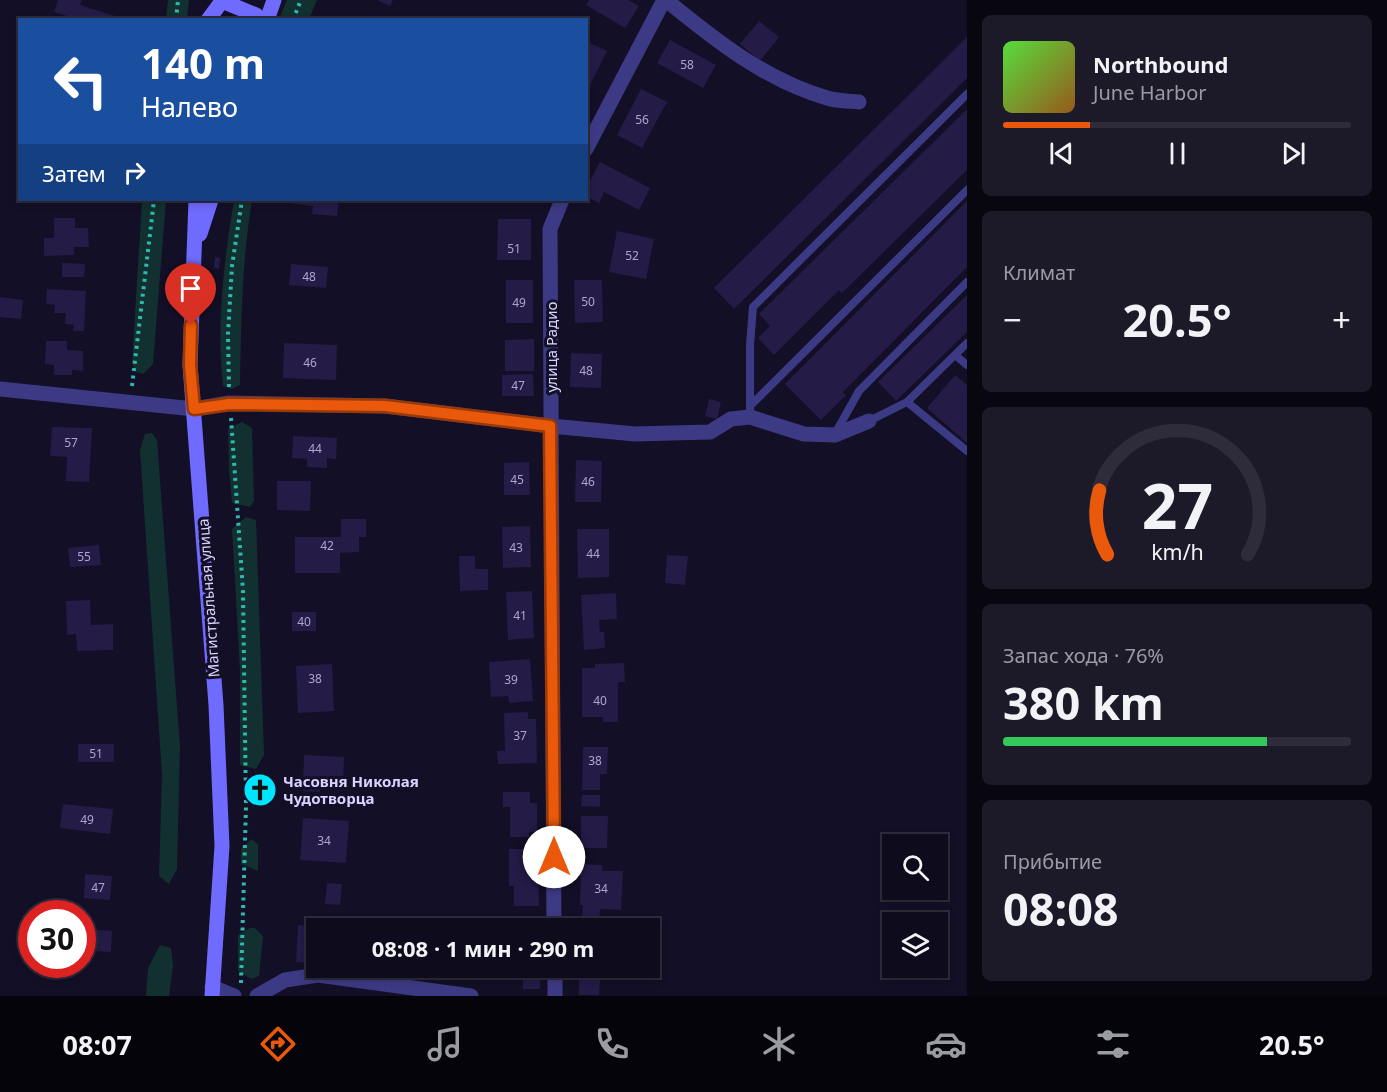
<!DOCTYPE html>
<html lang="ru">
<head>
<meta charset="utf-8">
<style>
  :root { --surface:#0e0b1c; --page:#1c1929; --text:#f1f3f6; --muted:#9b9ba3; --line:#2e2b3b; --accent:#ea580c }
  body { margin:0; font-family:"Noto Sans",sans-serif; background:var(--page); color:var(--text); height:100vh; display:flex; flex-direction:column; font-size:22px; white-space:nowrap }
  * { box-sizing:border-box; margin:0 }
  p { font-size:20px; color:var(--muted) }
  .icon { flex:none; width:33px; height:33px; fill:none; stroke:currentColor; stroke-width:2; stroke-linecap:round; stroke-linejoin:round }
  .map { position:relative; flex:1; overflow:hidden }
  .panel { display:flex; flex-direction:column; gap:15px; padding:15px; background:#08060f; width:420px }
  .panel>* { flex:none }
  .banner { position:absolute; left:18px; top:18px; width:570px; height:183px; border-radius:0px; box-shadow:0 3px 9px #0003,0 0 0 2px var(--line); background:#1a4fa0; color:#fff; overflow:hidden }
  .fabs { position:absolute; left:882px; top:834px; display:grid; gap:12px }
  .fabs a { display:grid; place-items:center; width:66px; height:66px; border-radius:0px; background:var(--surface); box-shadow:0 3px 9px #0003,0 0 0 2px var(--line); font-size:30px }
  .speed { position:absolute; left:18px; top:900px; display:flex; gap:12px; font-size:30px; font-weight:700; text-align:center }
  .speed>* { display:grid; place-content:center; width:78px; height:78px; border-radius:50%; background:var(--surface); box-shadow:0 3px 9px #0003,0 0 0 2px var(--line); line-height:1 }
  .speed .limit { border:9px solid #d22; background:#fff; color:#111 }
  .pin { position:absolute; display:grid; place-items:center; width:51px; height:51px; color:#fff; margin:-62px -26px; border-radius:50% 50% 50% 0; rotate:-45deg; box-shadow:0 0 6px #0007 }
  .pin .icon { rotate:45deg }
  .me { position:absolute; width:66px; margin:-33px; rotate:0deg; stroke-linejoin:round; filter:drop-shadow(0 0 4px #0008) }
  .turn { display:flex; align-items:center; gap:21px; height:126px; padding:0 24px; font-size:27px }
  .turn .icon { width:78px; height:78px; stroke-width:2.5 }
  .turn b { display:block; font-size:42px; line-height:51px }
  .then { display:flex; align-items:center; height:57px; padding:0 24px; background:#0003; gap:12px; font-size:22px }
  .big { font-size:45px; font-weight:700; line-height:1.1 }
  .panel .widget { flex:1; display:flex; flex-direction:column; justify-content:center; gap:9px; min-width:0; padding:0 21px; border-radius:9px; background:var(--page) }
  .panel .dial { align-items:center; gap:0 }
  .dial svg { height:156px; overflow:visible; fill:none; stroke:var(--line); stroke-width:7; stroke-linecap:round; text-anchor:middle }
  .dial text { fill:var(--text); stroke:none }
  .song { display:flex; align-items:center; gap:18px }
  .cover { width:72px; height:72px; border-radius:9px; background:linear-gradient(135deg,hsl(110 70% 55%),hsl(30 70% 35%)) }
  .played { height:6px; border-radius:3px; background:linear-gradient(90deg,var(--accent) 25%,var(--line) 25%) }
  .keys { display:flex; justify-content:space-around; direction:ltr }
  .heat { display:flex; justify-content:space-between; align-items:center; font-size:33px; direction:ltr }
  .charge { height:9px; border-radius:4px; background:linear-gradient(90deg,#34c759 76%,var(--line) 0) }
  .trip { position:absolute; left:306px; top:918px; width:354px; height:60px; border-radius:0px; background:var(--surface); box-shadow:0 3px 9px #0003,0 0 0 2px var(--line); font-weight:700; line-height:60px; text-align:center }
  .menu { display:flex; height:96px; justify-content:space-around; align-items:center; background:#06040b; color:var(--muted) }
  .menu .icon { width:42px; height:42px }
  .menu .on { color:var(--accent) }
  .menu b { font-size:27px; color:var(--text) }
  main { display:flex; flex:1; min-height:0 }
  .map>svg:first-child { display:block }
  .green { fill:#12302f }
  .building { fill:#241b47 }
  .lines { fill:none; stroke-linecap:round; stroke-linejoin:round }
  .path { stroke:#2fb8b0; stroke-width:4; stroke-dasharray:3 4.5; stroke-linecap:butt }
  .service { stroke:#3d3a85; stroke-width:8 }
  .minor { stroke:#3d3a85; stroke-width:15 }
  .secondary { stroke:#6f6bff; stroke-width:15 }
  .route-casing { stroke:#983908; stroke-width:15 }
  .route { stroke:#ea580c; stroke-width:10 }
  .labels { text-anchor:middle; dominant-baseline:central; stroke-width:6; stroke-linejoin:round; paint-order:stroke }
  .number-label { font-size:12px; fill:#aca6d1 }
  .street-label { font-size:15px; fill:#d9d4ff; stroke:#130f26 }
  .poi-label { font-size:15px; font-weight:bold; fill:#d9d4ff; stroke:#130f26; text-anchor:start }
</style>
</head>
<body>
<main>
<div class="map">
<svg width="967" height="996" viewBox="0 0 967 996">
  <rect width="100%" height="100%" fill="#130f26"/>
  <path class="green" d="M168,0H189L187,19H166Z
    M287,0H317L309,19H279Z
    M142,200H166L153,364L143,374L136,372L132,363Z
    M234,200H252C242,261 241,323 240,385L232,389L223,386C216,325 224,260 234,200Z
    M242,422L252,428L254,501L250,507L232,503L229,469L228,429Z
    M152,433L157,440L180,746L177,869L169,884L159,876L162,775L140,450L145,434Z
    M246,517L256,520L264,755L256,769L240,765V671L232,529Z
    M251,839L258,844V871L241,864V849Z
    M250,928H255L263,936L259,976L251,979L238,971V935Z
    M160,945L171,948L173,966L169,996H146L148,968Z"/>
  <path class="building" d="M58,0H82L80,5L118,17L117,20H69L70,17L54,12Z
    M377,0H393L390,6Z
    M589,0H628L639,6L625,28L586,5Z
    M759,21L779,37L760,61L740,44Z
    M967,37V78L734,309L714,288Z
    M670,40L716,65L703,88L657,63Z
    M586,41L607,51L586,93Z
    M641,89L667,102L642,148L617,135Z
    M967,109V170L842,293L839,290L774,355L758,338L770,326L759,314Z
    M600,162L650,188L639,210L604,192L599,203L586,196V188Z
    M288,200H339L337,216L312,214L313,206L288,203Z
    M967,201V267L843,392L846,395L821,420L785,384Z
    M54,218H75V228H88L89,247H74V255L44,256V238H54Z
    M498,219H531V260H497Z
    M617,231L654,239L646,279L609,272Z
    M215,257L220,258L219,269L214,268Z
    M62,263L85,264L84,277H62Z
    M291,264L328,267L326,288L289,285Z
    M506,280H533V323H506Z
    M574,280H602L603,322L575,323Z
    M47,289L86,291L84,331H73L74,325L65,324L66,313H54L55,305L46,304Z
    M967,295V332L896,401L878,382Z
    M0,297L23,300L21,319L0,317Z
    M534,339V371H505V340Z
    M46,341H67V350L83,351V371L72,370V375H54V365L45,364Z
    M284,343L337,345L336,380L283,378Z
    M571,353L602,354L601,388L570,387Z
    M533,374L534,396H502V375Z
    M955,375L967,385V443L927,408Z
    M709,399L721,402L717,419L705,416Z
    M52,427L92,428L89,482L66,481L67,457L50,456Z
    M293,436L337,438L336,459L327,458V468L307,467V459L292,458Z
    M576,460L602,461L601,502H575Z
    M529,462L530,495H504V463Z
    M277,481H311L310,511L277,510Z
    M341,519H366V537H359V552L340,553V573H295V537H341Z
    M530,526L531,567L503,568L502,527Z
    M577,529H609V577L578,578Z
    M99,545L101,565L70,567L68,548Z
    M667,555L688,556L685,585L665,583Z
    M459,556H475V569H488V590L460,591Z
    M532,591L534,638L508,640L506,592Z
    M616,593L617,619L599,620L600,632H604L605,648L584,650L581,595Z
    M90,600L91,625L113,624V650L77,651L76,634L67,635L66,601Z
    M292,612H316V631H292Z
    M530,659L533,701L509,703L508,696L491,697L489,662Z
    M624,663L625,682H618V722H603V717H582V668H595V664Z
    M332,664L334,711L298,713L296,666Z
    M528,712V719H536L537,763L498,764L497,751H505L504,713Z
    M78,744H114V762H78Z
    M583,747H608L607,774H600V790H582Z
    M304,755L344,757L343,782H320V792L303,791Z
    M254,783H267V798H254Z
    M503,792H530V803H537V832H529V837H510V807H503Z
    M582,795H600V807L581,806Z
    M63,804L113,809L110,834L60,828Z
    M581,816H608L607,848H581Z
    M303,818L349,821L346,863L300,860Z
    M509,849H538L539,906H514V886H509Z
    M581,864L602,865V871H623L621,910L600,909L599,923L582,922L583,905H580Z
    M85,874L112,876L110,900L84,898Z
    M327,883L342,884L340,905L325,904Z
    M298,925L321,927V928H316V963L296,962Z
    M502,926H541V928H502Z
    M82,929L112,931L111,952L91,951V961H82Z
    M502,968H540V989H523V975H519V979L502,978Z
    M579,968H609L608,979H600L599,995H579Z"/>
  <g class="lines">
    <path class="path" d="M176,20L178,0
      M293,20L301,0
      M132,386L154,200
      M229,387L228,334L232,266L242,200
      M231,418L243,591L246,806L241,983"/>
    <path class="service" d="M955,355L967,365
      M907,402L967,451
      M750,406L967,190
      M750,417V345L753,307L967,94
      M869,421L907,402L967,343
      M836,432L859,391L967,282"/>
    <path class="minor" d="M666,0C715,40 765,80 827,98C837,101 848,101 859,102
      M586,149L664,0
      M0,389L194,409L229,403L385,406L551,426L635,434L710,432L731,419L750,417L804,434L835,435L869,421
      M554,928L550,229L562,200
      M555,968V996
      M212,987L234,996
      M257,996L285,980L318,975L471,996"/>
    <path class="secondary" d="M208,20L222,1L256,15
      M267,20L274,0
      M196,200L190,365L216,705L222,846L212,996
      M200,234L211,200"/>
  </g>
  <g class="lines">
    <g class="route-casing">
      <path id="route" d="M191,325L190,365L194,409L229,404L385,406L550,426L554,857"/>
    </g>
    <use href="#route" class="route"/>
  </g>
  <defs>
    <g id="church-disc" transform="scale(1.725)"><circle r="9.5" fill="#00e5ff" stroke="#130f26"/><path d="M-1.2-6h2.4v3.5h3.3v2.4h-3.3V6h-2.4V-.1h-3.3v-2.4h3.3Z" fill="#111"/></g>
  </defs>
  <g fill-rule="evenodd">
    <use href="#church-disc" x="260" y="790"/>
  </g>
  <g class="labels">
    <g class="number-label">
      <text x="687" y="64">58</text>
      <text x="642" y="119">56</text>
      <text x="514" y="248">51</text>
      <text x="632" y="255">52</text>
      <text x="309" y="276">48</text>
      <text x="588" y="301">50</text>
      <text x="519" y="302">49</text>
      <text x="310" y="362">46</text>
      <text x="586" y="370">48</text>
      <text x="518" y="385">47</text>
      <text x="71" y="442">57</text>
      <text x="315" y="448">44</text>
      <text x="517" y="479">45</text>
      <text x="588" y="481">46</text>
      <text x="327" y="545">42</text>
      <text x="516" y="547">43</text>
      <text x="593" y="553">44</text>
      <text x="84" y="556">55</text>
      <text x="520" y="615">41</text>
      <text x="304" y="621">40</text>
      <text x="315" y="678">38</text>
      <text x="511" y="679">39</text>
      <text x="600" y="700">40</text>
      <text x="520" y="735">37</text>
      <text x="96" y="753">51</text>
      <text x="595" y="760">38</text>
      <text x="87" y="819">49</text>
      <text x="324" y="840">34</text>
      <text x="98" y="887">47</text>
      <text x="601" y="888">34</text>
    </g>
    <g class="street-label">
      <text transform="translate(551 347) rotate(-90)">улица Радио</text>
      <text transform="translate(208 598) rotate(-94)">Магистральная улица</text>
    </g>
    <g class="poi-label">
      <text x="283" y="781">Часовня Николая<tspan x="283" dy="17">Чудотворца</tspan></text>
    </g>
  </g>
</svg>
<div class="fabs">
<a><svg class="icon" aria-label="search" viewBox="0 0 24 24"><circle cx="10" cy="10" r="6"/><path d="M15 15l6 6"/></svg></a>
<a><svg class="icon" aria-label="layers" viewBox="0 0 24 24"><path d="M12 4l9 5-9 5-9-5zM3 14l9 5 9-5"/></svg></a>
</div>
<div class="speed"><div class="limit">30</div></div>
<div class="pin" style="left:191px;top:325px;background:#d93025"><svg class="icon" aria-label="arrive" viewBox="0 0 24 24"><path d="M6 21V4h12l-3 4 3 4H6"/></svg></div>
<svg class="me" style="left:554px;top:857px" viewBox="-20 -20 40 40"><circle r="19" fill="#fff"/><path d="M0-13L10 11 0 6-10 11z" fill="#ea580c"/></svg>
<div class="trip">08:08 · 1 мин · 290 m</div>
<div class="banner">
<div class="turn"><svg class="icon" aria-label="left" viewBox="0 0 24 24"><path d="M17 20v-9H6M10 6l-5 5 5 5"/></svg><div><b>140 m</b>Налево</div></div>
<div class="then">Затем<svg class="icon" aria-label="right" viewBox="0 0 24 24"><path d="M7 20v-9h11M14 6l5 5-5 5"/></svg></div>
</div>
</div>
<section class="panel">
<div class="widget">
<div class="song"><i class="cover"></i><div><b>Northbound</b><p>June Harbor</p></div></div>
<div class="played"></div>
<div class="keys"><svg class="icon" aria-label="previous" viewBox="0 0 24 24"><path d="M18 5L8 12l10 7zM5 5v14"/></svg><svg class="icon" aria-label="pause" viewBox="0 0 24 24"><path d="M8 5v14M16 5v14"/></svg><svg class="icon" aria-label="next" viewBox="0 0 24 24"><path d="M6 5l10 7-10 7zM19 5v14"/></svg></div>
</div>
<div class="widget"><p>Климат</p>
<div class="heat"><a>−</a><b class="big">20.5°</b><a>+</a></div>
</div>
<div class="widget dial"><svg viewBox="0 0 100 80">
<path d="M14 69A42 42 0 1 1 86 69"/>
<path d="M14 69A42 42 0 0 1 10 36" stroke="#ea580c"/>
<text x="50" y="56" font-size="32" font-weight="700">27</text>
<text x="50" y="72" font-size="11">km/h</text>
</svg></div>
<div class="widget"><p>Запас хода · 76%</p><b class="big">380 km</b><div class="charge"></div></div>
<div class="widget"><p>Прибытие</p><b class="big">08:08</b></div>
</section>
</main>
<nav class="menu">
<b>08:07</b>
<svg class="icon on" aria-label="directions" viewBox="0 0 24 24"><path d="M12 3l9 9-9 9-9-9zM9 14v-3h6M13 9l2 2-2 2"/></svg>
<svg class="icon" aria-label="music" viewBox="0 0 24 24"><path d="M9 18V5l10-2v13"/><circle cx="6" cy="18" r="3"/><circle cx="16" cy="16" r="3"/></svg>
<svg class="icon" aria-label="phone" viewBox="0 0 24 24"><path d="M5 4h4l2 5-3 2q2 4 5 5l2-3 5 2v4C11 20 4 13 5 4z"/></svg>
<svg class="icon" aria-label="climate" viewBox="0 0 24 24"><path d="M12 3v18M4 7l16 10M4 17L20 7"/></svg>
<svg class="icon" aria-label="car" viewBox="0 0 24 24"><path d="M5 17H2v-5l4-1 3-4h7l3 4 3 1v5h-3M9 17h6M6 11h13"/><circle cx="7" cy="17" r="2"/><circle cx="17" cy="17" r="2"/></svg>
<svg class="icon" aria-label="filters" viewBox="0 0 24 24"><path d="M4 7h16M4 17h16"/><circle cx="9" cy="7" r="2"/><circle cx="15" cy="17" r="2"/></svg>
<b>20.5°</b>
</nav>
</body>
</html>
